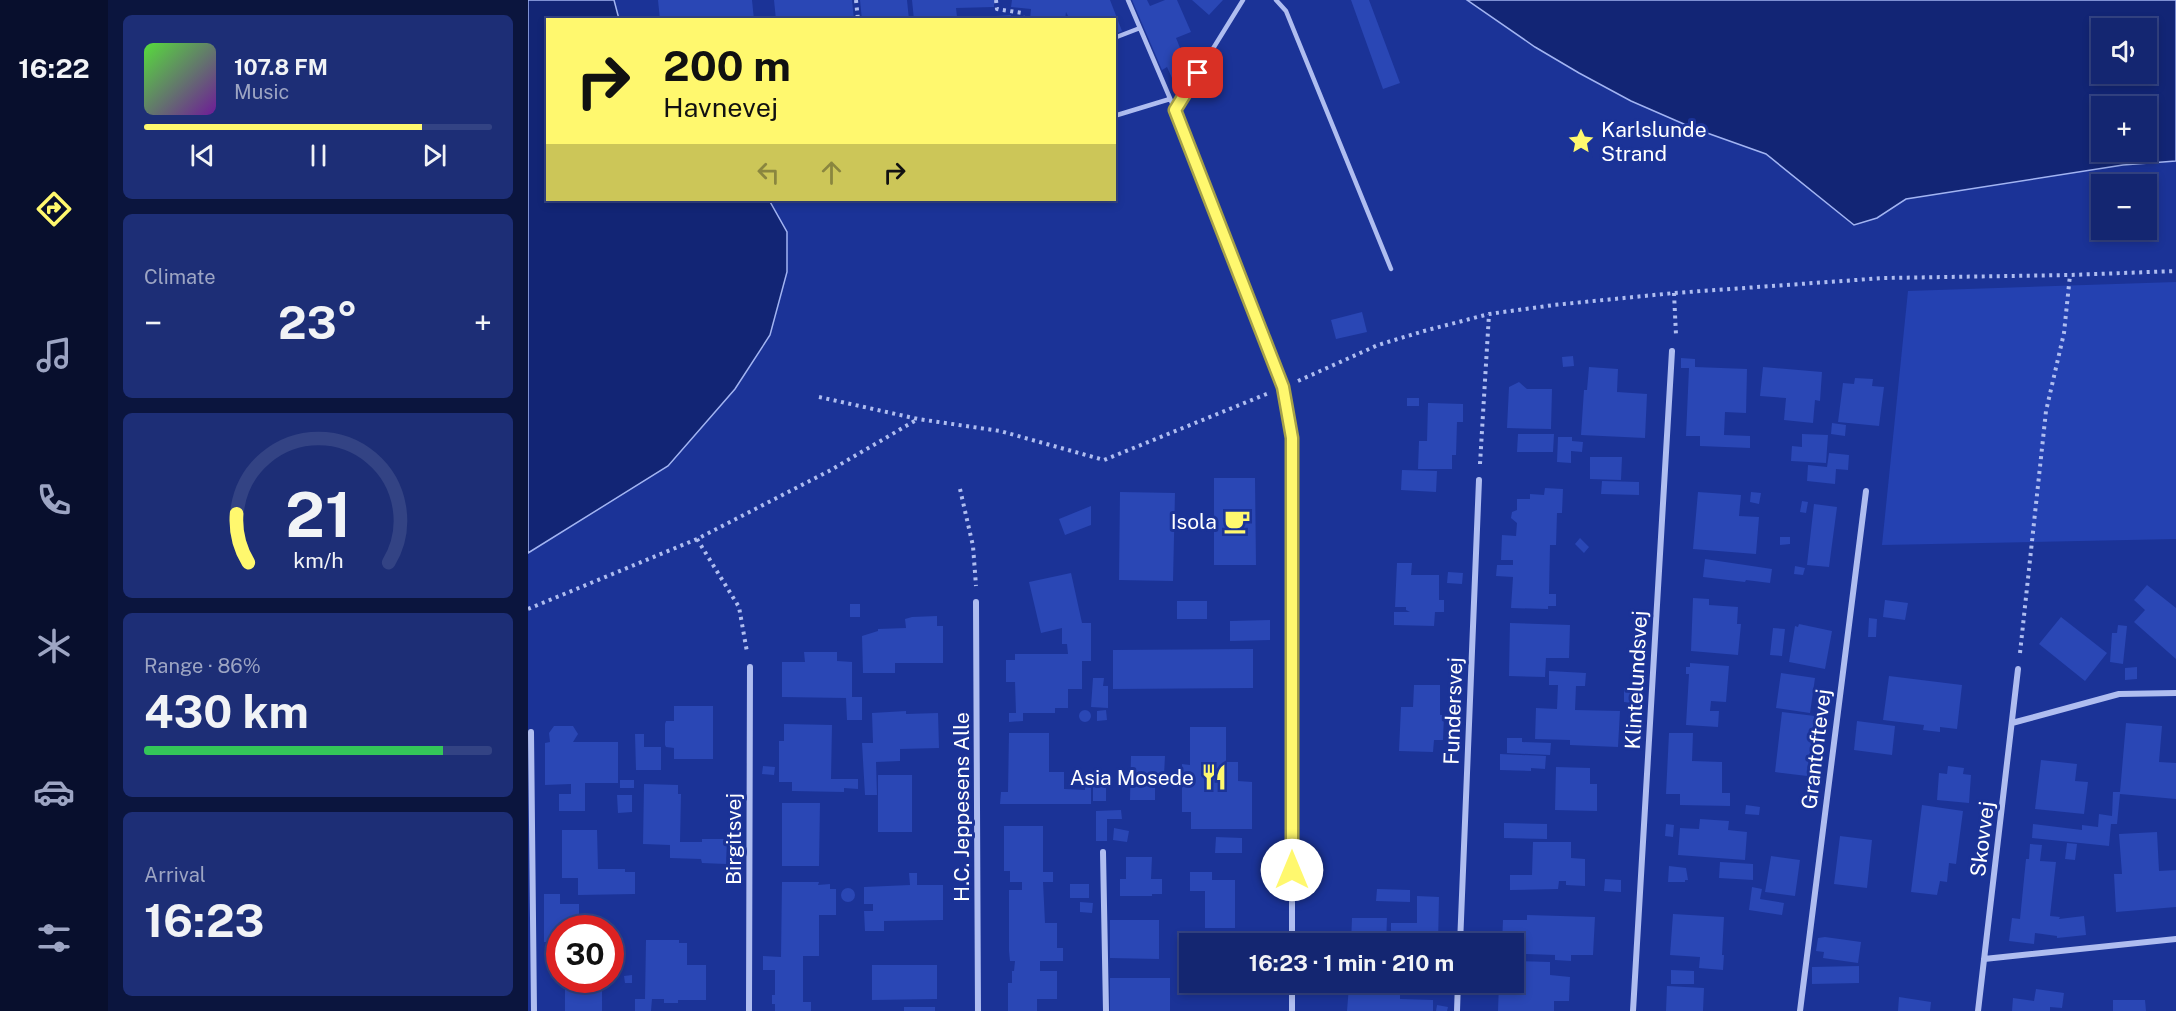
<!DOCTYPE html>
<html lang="en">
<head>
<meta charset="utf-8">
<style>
  :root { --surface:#142671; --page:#1d2e76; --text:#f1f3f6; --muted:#9da5c3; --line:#334384; --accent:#fff86e }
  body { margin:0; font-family:"Public Sans",sans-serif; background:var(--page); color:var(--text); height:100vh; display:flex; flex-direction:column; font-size:22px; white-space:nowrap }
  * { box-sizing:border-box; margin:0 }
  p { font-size:20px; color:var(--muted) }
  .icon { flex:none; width:33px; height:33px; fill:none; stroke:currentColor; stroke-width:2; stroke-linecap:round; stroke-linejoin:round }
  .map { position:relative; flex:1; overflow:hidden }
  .sheet { display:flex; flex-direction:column; gap:15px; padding:15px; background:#0b153e; width:420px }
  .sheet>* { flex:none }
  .hud { position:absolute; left:18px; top:18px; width:570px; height:183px; border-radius:0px; box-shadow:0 3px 9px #0003,0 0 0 2px var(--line); background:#fff86e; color:#111; overflow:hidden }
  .tools { position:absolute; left:1563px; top:18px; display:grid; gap:12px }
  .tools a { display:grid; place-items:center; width:66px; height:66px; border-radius:0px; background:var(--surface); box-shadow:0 3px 9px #0003,0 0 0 2px var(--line); font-size:30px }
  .speed { position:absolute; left:18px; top:915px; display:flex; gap:12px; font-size:30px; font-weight:700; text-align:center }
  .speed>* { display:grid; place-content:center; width:78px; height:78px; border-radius:50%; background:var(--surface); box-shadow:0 3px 9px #0003,0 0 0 2px var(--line); line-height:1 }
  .speed .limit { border:9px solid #d22; background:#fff; color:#111 }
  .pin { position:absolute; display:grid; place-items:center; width:51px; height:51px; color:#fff; margin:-26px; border-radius:12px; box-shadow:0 3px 9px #0006 }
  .me { position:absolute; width:66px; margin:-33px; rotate:0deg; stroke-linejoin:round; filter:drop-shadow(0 0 4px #0008) }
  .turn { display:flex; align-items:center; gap:21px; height:126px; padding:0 18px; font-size:27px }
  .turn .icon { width:78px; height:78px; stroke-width:2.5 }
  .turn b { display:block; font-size:42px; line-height:51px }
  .lanes { display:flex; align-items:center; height:57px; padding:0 18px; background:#0003; justify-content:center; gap:30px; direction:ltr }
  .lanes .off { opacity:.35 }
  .big { font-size:45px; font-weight:700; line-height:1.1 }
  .sheet .tile { flex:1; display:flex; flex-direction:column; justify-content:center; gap:9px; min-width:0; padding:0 21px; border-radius:9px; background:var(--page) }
  .sheet .dial { align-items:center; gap:0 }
  .dial svg { height:156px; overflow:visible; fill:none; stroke:var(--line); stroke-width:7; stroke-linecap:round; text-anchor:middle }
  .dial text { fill:var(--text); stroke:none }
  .song { display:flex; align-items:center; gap:18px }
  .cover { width:72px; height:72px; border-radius:9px; background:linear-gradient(135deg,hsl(110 70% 55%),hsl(280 70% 35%)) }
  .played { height:6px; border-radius:3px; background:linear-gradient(90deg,var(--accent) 80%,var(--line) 80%) }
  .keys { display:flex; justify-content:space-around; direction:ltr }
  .heat { display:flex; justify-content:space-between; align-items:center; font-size:33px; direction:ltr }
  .charge { height:9px; border-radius:4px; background:linear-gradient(90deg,#34c759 86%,var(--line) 0) }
  .trip { position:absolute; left:651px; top:933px; width:345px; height:60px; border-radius:0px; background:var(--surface); box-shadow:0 3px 9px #0003,0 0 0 2px var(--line); font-weight:700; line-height:60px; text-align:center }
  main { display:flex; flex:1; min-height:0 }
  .dock { display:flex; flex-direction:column; width:108px; justify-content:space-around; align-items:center; background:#080f2d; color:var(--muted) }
  .dock .icon { width:42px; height:42px }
  .dock .active { color:var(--accent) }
  .dock b { font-size:27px; color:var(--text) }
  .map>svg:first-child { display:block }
  .green { fill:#2441b1 }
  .water { fill:#122575; stroke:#a2b4f2; stroke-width:1.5; fill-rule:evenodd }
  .building { fill:#2a47b5 }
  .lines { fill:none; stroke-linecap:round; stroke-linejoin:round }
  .path { stroke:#afbdf0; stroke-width:4; stroke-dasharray:3 4.5; stroke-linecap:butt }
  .service { stroke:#afbdf0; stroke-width:4.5 }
  .minor { stroke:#afbdf0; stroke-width:6 }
  .route-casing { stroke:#a6a148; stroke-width:15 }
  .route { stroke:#fff86e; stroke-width:10 }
  .labels { text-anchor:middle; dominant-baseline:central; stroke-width:6; stroke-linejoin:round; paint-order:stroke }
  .poi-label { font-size:21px; fill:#fff; stroke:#1b3397; text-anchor:end }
  .street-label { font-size:21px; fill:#fff; stroke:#1b3397 }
</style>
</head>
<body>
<main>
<nav class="dock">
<b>16:22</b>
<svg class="icon active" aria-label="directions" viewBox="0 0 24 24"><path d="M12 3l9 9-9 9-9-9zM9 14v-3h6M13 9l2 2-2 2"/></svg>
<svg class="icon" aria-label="music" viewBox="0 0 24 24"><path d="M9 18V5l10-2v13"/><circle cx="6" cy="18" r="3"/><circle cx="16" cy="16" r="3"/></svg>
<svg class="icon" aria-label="phone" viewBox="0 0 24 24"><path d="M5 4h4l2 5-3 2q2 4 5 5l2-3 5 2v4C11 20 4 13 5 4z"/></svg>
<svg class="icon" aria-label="climate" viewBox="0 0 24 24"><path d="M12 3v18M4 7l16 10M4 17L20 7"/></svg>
<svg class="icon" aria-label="car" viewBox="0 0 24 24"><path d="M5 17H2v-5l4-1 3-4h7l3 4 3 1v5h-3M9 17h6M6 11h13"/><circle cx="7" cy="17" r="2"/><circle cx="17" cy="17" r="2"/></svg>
<svg class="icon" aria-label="filters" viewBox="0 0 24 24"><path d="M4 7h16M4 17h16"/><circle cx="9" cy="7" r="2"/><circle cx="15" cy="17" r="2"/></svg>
</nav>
<section class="sheet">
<div class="tile">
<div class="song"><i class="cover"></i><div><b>107.8 FM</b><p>Music</p></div></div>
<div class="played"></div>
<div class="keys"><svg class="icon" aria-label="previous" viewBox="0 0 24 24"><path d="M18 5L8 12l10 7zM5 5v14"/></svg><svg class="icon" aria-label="pause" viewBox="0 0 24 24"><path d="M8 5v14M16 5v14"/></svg><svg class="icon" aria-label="next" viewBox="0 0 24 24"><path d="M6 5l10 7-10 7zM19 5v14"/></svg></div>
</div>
<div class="tile"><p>Climate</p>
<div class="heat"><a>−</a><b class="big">23°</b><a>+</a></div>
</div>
<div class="tile dial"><svg viewBox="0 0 100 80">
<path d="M14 69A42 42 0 1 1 86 69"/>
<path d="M14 69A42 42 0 0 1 8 44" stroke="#fff86e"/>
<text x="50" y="56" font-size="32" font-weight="700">21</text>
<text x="50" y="72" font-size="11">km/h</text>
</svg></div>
<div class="tile"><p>Range · 86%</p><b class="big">430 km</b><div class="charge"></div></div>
<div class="tile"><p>Arrival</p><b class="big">16:23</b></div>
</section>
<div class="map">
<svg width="1648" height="1011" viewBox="0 0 1648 1011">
  <rect width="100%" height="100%" fill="#1b3397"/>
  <path class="green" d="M1648,282V539L1354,545L1380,291Z"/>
  <path class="water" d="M0,0H86L91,19L20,20V200H241L259,232V272L242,335L207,389L140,466L0,553Z
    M939,0H1648V161L1595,165L1378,199L1349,218L1326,225L1238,154L1165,128L1103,101L1051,73L1007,47ZM1574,28H1618V74H1574ZM1574,106H1618V152H1574Z"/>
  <path class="building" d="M130,0H224L226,20H132Z
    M246,0H324L326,20H248Z
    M332,0H379L381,20H334Z
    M384,0H466V7L428,8L429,17L386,20Z
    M484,0H582L594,31L586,34V20H542L538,12L537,20H502L503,9L483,7Z
    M604,0H619L622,6L637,0H649L663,32L648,38L657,60L653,61L658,73L644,78L639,67L634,70Z
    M664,0H695L681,15Z
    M823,0H841L872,83L855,89Z
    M483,15V20H469L468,16Z
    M834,312L839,332L808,339L803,320Z
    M1045,356L1046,366L1035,367L1034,357Z
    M1153,358L1167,359V367L1219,369L1218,413L1197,412L1196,435L1222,436V448L1172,446V436H1158L1161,368H1153Z
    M1061,367L1090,369L1089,392L1119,394L1117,438L1053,435L1056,390H1059Z
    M1235,367L1294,372L1292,401L1287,400L1285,423L1256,420L1258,398L1232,396Z
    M1327,378L1345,379L1344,386L1356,387L1351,426L1310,422L1315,383L1326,384Z
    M991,382L999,389H1024L1023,429L979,428L981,387Z
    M879,398H891V406H879Z
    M900,403L935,404V422H929L928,455H924V469H890L891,441H899Z
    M1304,423L1318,425L1317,436L1303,434Z
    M990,434H1026L1025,452H989Z
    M1274,434L1300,435L1298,463L1263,461L1264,446L1274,447Z
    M1030,437H1044V441L1055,442L1054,452L1043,451V463L1029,462Z
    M1301,453L1321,455L1320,470L1308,469L1307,484L1279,481L1280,465L1299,467Z
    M1062,457H1094L1093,480L1062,479Z
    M874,470L909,471L908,492L873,490Z
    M686,478H727L728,565H686Z
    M1074,481L1111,482V495L1073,494Z
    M1017,488L1035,489L1034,513H1029L1028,545H1022L1021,594H1028V606H1020V609L983,608L985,577L968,576L969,565H985V560H973L974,535L988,536L989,523L983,518L984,512L989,510V499H1002V494L1016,495Z
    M592,492L647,493L645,581L591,580Z
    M1170,492L1213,495L1211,516L1231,517L1228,554L1165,549Z
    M1223,492L1233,493L1231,504L1222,502Z
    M1274,501L1280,502L1278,513L1272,512Z
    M1286,504L1309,507L1301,567L1279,565Z
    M563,506V525L537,535L531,519Z
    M1252,537H1262V544L1252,545Z
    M1052,538L1061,547L1056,553L1047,544Z
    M1177,559L1244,569L1242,583L1218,580L1217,582L1175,577Z
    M869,563H884L883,575H911V600H916V612H907L906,626L866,625V612H882L878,610V607H867Z
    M1267,566L1277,568L1275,575L1266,574Z
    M920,572L935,573L934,584L919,583Z
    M543,573L554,623H563V661H554V689H540V708H527V713H495V721L481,722V713H488L487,682H478V660H487V654H540L539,644H534V628L513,633L501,582Z
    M1619,585L1648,608V659L1606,622L1617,610L1606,600Z
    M1165,598L1181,599V605L1210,607L1209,624H1213L1210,655L1163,651Z
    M1357,600L1380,603L1377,620L1355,617Z
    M649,601H679V619H649Z
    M322,604H332V617H322Z
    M409,616V626H415V663H367V673H335L334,636L350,631V629L378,628L377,619L384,617Z
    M1533,617L1579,653L1557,681L1511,644Z
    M1341,618L1349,619L1348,637H1340Z
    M742,620V640L702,641V621Z
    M982,623L1042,625L1041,658H1018L1017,677L981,676Z
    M1271,624L1304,631L1297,669L1261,662L1267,626L1270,627Z
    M1590,625L1599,626L1595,664L1582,662L1584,633H1589Z
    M1245,628L1257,629L1254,656L1242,655Z
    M725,649V688L585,689V650Z
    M276,652H309V661L324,662V697H334V720H319L318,698L254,697V662H277Z
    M1162,663L1201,666L1198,702L1183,701L1182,711H1191L1190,727L1158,725L1161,674H1158V667H1162Z
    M1609,667V679L1597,680V668Z
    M1021,671L1058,673L1057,686H1048L1047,710L1092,711L1090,747L1042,745V740L1007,739L1008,708L1029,709L1030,685H1021Z
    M1253,673L1287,678L1282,713L1248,708Z
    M1361,676L1434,685L1429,729L1412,727V732L1395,730L1396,725L1355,720Z
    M565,678H576L575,686H580V708L563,707Z
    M886,685H912V715H916L915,740H906L905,752L871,751L873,707H885Z
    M1096,688H1105L1104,703L1096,702Z
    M146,706H185V759H146V748L138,747L137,745V724L138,721H146Z
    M578,710L579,720L569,721V711Z
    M551 716a6 6 0 1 1 12 0a6 6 0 1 1-12 0Z
    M378,711V714L410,713L411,748L372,749V761L348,762L349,795H337L334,743H345L344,713Z
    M1254,712L1287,716L1279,776L1247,772Z
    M1329,721L1367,726L1364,755L1326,750Z
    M1598,723L1634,726L1631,762L1648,763V799L1592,794L1589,824H1583L1581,846L1504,838L1505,824L1554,830V825L1570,827L1571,814L1584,816L1585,792H1592Z
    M256,724L304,725L303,779H330V789L316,788V792L264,791V782H251V741H256Z
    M26,726H45L50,734L45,742H90V783H57V811H31V794H43V784L17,785V743L22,742L21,733Z
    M662,727H698V762H710V781L724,782V829H663V812H654V764L662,765Z
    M481,733H521V772H536V789L557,790V780H563V804H472L473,792H480Z
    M1141,733H1165L1164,761L1194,762V793H1202V806L1152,805V794H1138Z
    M107,734H116V747H133V770H108Z
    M979,738H994V742L1023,743L1022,755L979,753Z
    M972,754L1018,756L1017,769L1003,768V771L972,770Z
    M603,756H637L636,775L623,774V781H627V800H602Z
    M1513,760L1549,764L1547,781L1560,782L1556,814L1507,809Z
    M235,766L247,767L246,775L234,774Z
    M1420,766L1436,768L1435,774L1443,775L1441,803L1409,800L1411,773L1419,774Z
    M1028,767L1062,768V784H1069V811L1027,810Z
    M350,775H384V832H350Z
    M92,780H106V788H92Z
    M565,782H578V801H565Z
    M116,784L150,785V794H153L152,842H174V839H199L198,864L174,863L173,859L142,858V845L115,844Z
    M89,795H104V812L90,813Z
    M254,803H292L291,866H254Z
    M1218,805L1232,807L1231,815L1217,814Z
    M1394,805L1435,811L1428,864L1421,863L1419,882L1412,881L1409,895L1383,892Z
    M593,810L594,819H579V841H568V811Z
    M1172,819L1201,821L1200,830L1219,832L1217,860L1150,855L1152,828L1171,829Z
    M976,823L1019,824V839L976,838Z
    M1138,824L1146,825L1145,837L1137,836Z
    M476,826H515V872H525V882H515L517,923H529V948H535V961H512V971H529V999H509V1011H480V983H484V971H486L487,961H482L481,951V890H494V882H482V871H476Z
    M586,828L601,831L599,842L585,840Z
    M34,830H69L70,869H97V872H107V894L50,895V878H34Z
    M1629,832L1631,871L1648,870V907L1588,912L1586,874H1594L1591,834Z
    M1312,836L1344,840L1339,888L1306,884Z
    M688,837L714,838V853H687Z
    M1005,842H1043V858L1057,859V886L1038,885V881H1031L1030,889L982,890V875H1004Z
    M1539,843L1549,844L1547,860L1537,859Z
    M1502,844L1514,845L1512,861L1528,862L1522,916L1532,917L1531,919L1556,916L1558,935L1529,938V936L1507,933L1506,944L1481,941L1484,918L1492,919L1498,859H1501Z
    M1243,856L1272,860L1267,896L1237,892Z
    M598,857H624L623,879H634V894H624V896H592V879H598Z
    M1192,862L1225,864V880L1191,878Z
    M1141,866L1158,868L1160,880H1157V882H1140Z
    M662,872H684V880H707V928H677V891H662Z
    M381,873H389V885H415V920L356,921V931H337L336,911H345V904H336V887L382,885Z
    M1077,879L1093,880V892L1076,891Z
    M254,882H291L290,885L302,884V889H308V915H291V956H275V1002H283V1011H247V1004H244V995H247V970H235V956L253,957Z
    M542,884H561V898H542Z
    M1224,887L1234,889L1232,899L1256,903L1254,915L1221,910Z
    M313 895a7 7 0 1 1 14 0a7 7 0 1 1-14 0Z
    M849,889L882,890V902L848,901Z
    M16,894H32V904H51V922H71V928H32V942H16Z
    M889,896L911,897L910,944H863V923H889Z
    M552,902L565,903L564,913L552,912Z
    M1145,914L1196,917L1194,955H1196L1195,970L1171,968L1172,957L1142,955Z
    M999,915L1067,917L1065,955H1043V961L1027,960V955L998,954V949H986V944H974L975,920H999Z
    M824,918H859L858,944H823Z
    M582,920H631V959L582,958Z
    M1297,937L1333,942L1330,963L1295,958L1296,952L1288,951L1290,938Z
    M118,940H151V943H159V965H178V1000H150V1003H136V999H124L123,1011H107V999H117Z
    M986,961L1022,962V975L1042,977L1041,1001H1026V1011H970L971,982H986Z
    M344,965H409V999L344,1000Z
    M1331,966V983L1284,984V967Z
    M1143,970L1166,971V984H1143Z
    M104,975V983H97L96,976Z
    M582,978H642V1011H582Z
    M37,980H74V1011H37Z
    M825,982H872V999L905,1000V1011H819L821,986L825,985Z
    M875,982H904L903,988L875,987Z
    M1139,986L1176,988L1175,1011H1138Z
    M1508,989L1536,993L1534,1008L1522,1007V1011H1484L1485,998L1506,1001Z
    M1371,997L1403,1002L1402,1011H1370Z
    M1585,1000H1617L1618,1011H1585Z
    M909,1005L920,1007L919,1011H908Z
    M376,1007H407V1011H376Z"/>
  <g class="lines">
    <path class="path" d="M328,0L330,20
      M468,0L469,9L494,13L495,20
      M1146,293L1148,335
      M770,381L850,345L896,331L961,314L1026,305L1146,293L1356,278L1542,275L1648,271
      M291,397L390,419L472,431L576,460L741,393
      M952,464L961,314
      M432,489L445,546L448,586
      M169,539L211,607L219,652
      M0,609L169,539L301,471L390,419
      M1492,653L1518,411L1536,333L1542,275"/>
    <path class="service" d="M600,0L647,110
      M715,0L647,110L755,387
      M748,0L758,11L863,269
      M586,38L612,28
      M586,116L642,99"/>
    <path class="minor" d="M755,387L764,438V944
      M448,602L450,1011
      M1484,723L1591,694L1648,693
      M3,732L6,1011
      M575,852L578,1011
      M932,944L951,480
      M1456,959L1648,939
      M221,1011L222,667
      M764,1011V982
      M929,1011L930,982
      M1105,1011L1144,351
      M1272,1011L1338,491
      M1450,1011L1490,669"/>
  </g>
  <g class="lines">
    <g class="route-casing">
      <path id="route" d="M670,73L647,110L755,387L764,438V870"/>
    </g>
    <use href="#route" class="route"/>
  </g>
  <defs>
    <g id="sight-bare" transform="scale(2.07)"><path d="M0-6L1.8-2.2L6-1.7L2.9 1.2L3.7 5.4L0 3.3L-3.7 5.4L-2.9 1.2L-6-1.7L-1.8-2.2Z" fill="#fff86e" stroke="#1b3397" stroke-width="2.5" paint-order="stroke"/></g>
    <g id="cafe-bare" transform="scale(2.07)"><path d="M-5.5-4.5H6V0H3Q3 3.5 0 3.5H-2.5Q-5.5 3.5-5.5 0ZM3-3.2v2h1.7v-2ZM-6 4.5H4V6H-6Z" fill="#fff86e" stroke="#1b3397" stroke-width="2.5" paint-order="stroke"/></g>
    <g id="restaurant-bare" transform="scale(2.07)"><path d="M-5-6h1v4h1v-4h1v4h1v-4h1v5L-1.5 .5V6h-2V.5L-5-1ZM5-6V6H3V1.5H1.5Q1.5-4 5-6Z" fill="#fff86e" stroke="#1b3397" stroke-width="2.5" paint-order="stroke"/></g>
  </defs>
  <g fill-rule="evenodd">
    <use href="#sight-bare" x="1053" y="141"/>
    <use href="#cafe-bare" x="709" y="521"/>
    <use href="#restaurant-bare" x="686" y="777"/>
  </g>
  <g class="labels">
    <g class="poi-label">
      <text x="1073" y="129" text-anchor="start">Karlslunde<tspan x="1073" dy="24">Strand</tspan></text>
      <text x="689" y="521">Isola</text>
      <text x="666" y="777">Asia Mosede</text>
    </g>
    <g class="street-label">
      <text transform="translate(1108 680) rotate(-87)">Klintelundsvej</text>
      <text transform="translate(925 711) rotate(-88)">Fundersvej</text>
      <text transform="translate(1288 749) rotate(-83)">Grantoftevej</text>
      <text transform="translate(433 807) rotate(-90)">H.C. Jeppesens Alle</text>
      <text transform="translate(205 839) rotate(-90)">Birgitsvej</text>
      <text transform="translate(1454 839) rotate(-83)">Skovvej</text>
    </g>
  </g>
</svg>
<div class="tools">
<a><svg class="icon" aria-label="sound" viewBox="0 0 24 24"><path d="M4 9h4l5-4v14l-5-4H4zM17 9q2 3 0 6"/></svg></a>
<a>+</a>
<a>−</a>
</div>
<div class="speed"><div class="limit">30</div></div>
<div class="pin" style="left:670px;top:73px;background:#d93025"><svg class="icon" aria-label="arrive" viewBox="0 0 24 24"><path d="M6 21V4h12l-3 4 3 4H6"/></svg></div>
<svg class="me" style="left:764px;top:870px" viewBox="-20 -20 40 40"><circle r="19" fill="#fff"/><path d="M0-13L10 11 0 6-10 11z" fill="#fff86e"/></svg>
<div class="trip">16:23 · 1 min · 210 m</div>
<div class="hud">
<div class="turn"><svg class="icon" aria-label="right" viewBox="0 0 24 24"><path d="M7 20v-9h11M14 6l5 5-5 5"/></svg><div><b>200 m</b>Havnevej</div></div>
<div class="lanes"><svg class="icon off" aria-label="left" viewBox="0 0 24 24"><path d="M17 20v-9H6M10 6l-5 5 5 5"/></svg><svg class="icon off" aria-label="ahead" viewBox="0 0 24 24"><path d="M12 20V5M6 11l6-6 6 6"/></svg><svg class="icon" aria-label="right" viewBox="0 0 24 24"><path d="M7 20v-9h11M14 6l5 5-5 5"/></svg></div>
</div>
</div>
</main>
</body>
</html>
